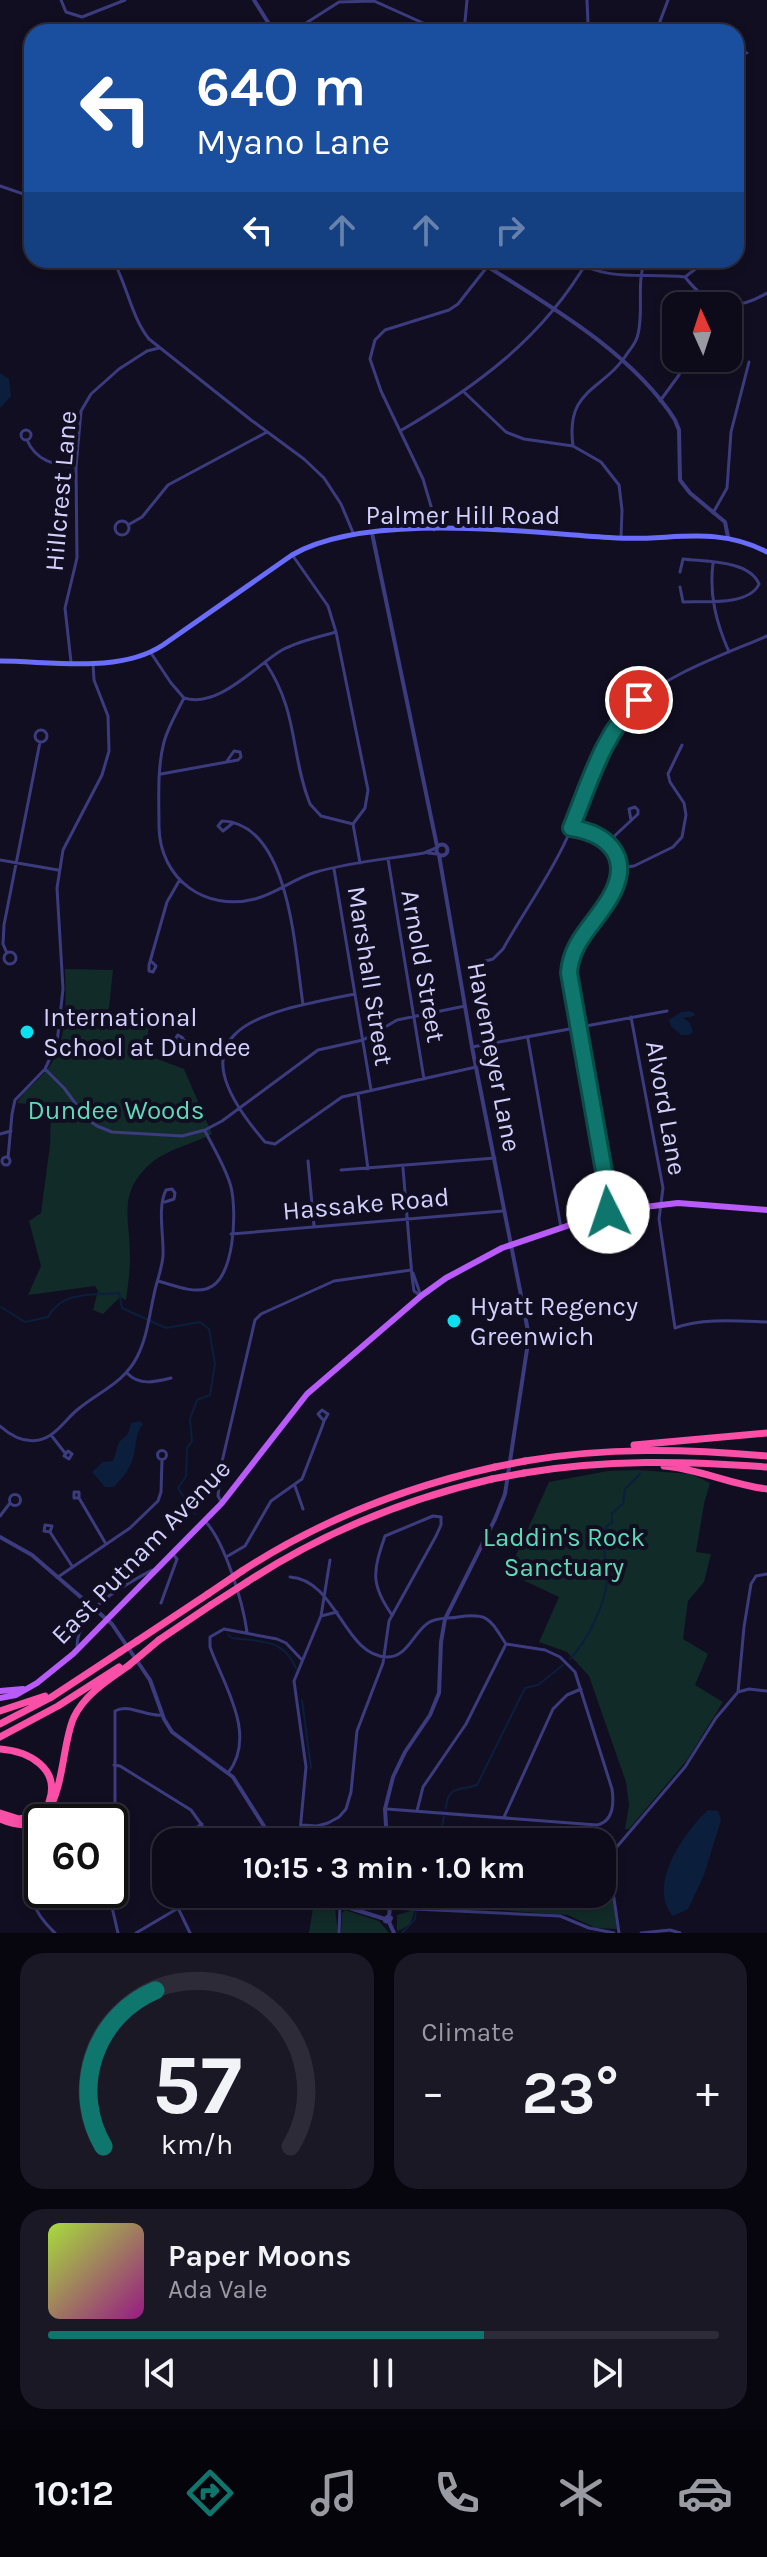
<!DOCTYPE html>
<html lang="en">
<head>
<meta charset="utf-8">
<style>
  :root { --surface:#0d0a19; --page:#1b1826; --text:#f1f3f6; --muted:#9a9aa2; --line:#2d2b38; --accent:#0f766e }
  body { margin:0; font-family:Karla,sans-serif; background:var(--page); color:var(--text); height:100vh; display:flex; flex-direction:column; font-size:30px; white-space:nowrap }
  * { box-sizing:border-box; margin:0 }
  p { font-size:26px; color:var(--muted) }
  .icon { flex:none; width:44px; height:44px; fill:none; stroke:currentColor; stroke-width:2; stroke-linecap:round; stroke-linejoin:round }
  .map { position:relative; height:1933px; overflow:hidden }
  .sheet { display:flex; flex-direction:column; gap:20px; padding:20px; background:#07060e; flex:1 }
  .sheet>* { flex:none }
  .top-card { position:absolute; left:24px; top:24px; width:720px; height:244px; border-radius:24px; box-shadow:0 4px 12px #0003,0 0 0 2px var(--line); background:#1a4fa0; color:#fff; overflow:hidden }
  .needle { width:52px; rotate:357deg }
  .tools { position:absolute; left:662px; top:292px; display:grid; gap:16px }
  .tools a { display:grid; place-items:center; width:80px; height:80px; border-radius:16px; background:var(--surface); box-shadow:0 4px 12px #0003,0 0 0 2px var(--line); font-size:40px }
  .speed { position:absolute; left:24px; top:1804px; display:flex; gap:16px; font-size:40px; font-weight:700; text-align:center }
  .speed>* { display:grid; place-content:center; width:104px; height:104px; border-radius:50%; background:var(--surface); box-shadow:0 4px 12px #0003,0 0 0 2px var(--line); line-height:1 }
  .speed .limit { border:4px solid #111; border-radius:12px; background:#fff; color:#111 }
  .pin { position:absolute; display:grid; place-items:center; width:68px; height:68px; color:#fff; margin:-34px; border:4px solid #fff; border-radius:50%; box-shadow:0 2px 8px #0007 }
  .me { position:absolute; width:88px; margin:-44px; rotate:356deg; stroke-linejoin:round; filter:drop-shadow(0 0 6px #0008) }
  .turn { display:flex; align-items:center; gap:28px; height:168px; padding:0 40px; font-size:36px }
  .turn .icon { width:104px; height:104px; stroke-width:2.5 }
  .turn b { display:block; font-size:56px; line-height:68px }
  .lanes { display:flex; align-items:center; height:76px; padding:0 40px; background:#0003; justify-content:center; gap:40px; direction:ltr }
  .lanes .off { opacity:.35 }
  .big { font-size:60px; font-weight:700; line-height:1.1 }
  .sheet .tile { flex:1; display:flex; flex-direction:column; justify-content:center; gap:12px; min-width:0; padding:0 28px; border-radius:24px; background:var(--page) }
  .sheet .dial { align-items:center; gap:0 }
  .dial svg { height:208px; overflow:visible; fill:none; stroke:var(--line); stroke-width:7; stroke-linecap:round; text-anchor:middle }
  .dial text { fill:var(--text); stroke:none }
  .song { display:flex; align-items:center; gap:24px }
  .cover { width:96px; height:96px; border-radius:12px; background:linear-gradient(135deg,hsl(80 70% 55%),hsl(310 70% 35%)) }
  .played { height:8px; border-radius:4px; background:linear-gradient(90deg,var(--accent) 65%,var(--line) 65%) }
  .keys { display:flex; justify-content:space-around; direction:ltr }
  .heat { display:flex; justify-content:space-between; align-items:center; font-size:44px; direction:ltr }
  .sheet .tiles { flex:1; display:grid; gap:20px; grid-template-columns:1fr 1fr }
  .tile:last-child { grid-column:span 2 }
  .trip { position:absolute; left:152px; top:1828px; width:464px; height:80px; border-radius:24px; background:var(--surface); box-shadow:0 4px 12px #0003,0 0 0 2px var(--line); font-weight:700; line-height:80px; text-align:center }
  .dock { display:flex; height:128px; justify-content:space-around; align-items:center; background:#05040a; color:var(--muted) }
  .dock .icon { width:56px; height:56px }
  .dock .active { color:var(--accent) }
  .dock b { font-size:36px; color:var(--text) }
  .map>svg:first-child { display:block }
  .green { fill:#112b29 }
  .water { fill:#0b1f3d }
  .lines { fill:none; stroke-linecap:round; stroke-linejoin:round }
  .stream { stroke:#0b1f3d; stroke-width:2 }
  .minor { stroke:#3b3b7e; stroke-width:3 }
  .tertiary { stroke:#3b3b7e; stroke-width:4 }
  .secondary { stroke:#6a6cfa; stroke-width:5 }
  .primary { stroke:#b85bf9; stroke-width:6 }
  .motorway { stroke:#f94fa6; stroke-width:7 }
  .motorway-bridge { stroke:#f94fa6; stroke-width:7 }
  .route-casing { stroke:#0a4d48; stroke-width:20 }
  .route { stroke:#0f766e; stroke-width:14 }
  .poi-dot { fill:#09e1f0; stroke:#110e21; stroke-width:3 }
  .labels { text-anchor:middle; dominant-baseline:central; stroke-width:8; stroke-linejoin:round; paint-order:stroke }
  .street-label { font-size:26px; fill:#d3d0fd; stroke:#110e21 }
  .poi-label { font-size:26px; fill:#d3d0fd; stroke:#110e21; text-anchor:start }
  .park-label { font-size:26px; fill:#5fdab7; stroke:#110e21 }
</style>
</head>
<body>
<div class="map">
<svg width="767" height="1933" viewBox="0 0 767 1933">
  <rect width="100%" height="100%" fill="#110e21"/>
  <path class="green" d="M65,969L113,970L108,1017H151L144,1054L184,1069L212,1134C193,1144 167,1149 150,1164C117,1194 130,1218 130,1257C130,1271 128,1286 126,1300L120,1297L103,1314L93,1310L98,1291L95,1286L28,1295L41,1266L29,1221L41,1213L50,1145L51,1106L17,1103C25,1088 42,1079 51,1064C68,1037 66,1000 65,969Z
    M638,1470L691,1474L710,1483L704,1504L696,1552L711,1554L704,1582L688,1601L683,1639L708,1654L695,1685L723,1702L687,1760L629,1829H625L629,1805L626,1782L589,1676L567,1652L539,1642L559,1597L508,1573L549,1482L608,1471Z
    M602,1852L614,1853L613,1901L617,1929L596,1928L568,1915L400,1903L394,1894H602Z
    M315,1896L335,1908L338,1933H309Z
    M345,1910L379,1921L389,1933H341L342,1913Z
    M414,1910C413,1923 408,1927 397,1931V1915Z"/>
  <path class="water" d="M0,373L9,379L11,396L0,408Z
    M689,1011L694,1013L695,1016L683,1018L690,1023L693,1032L689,1035H681L671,1026L669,1020L681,1012Z
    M140,1421L143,1424C134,1434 137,1448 132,1461C128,1472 121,1479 114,1487H105L92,1472L103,1462L113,1461L119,1442L128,1434L131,1423Z
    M708,1810L718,1811L721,1820L704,1875L688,1909L673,1916C646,1886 685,1831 708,1810Z"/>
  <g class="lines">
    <path class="stream" d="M1,1307L25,1322L48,1317C62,1291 93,1295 119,1293L122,1308L166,1328L200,1322L209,1329L215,1364L210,1395L197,1400L190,1419L192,1441L187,1448L186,1476L178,1488L195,1514
      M228,1635L232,1638C261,1642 283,1638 296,1668
      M570,1659C587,1641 606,1604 607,1578C607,1558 601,1549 606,1527L612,1522V1513L623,1504L625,1489L640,1474
      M302,1700L311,1768
      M446,1808C448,1784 462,1791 477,1785L525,1688L538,1685L563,1665
      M438,1842L444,1817
      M344,1902V1894
      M402,1933L415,1919L418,1894"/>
    <path class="minor" d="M61,0L66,12L82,17L125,0
      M587,0L588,23
      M550,29L583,32
      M292,32L339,2L374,1L443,32
      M464,32L467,0
      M656,32L668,0
      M736,48L747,53
      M0,186L32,197
      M113,260C127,285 131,316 149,339L251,420L304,459L324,478L341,504L354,535
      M572,260C612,283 643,272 685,277C709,308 733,313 767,293
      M685,277L707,260
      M691,306L697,295
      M465,393L506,432L524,439L573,446L601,462L619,485L622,510L621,538
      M660,401L679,375L686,358
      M21 435a5 5 0 1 1 10 0a5 5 0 1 1-10 0Z
      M400,431C476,387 543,338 588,260
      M27,440C36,461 54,465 76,467
      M573,446C565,387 604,392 629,351C633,346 637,340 638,334C644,310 636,284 645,260
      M713,513L727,488L731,432L749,362
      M115 528a7 7 0 1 1 14 0a7 7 0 1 1-14 0Z
      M128,525L142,517L168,485L267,432
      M434,530L433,513L423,479L381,391L370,359L375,340L385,330L449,310L458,304L487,267
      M293,556L328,606L336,632L368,790L365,808L353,824L360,863
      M713,563C709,595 716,622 729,652
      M680,587L683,602C705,601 749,606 759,584C749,560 706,562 683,559L680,572
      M151,653L171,683L184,698C218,709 255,666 282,650C299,641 318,637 336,632
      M71,662L65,608L77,558L76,467L81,411L91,394L119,369L147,351L159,348
      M265,662C299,712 290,754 310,804L321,816L353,824
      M184,698C177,712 168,727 164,742C157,768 159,800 159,827C160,879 205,912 255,899C278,893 294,878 316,872C351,862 388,859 424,853L436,848
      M35 736a6 6 0 1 1 12 0a6 6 0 1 1-12 0Z
      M161,774L238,760L241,757L240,752L234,751L227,761
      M233,823L223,831L218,826L222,821C291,823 295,955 303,1004
      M571,828C606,833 631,855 613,892C599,921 571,939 569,973L611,1210
      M608,842L638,814V810L635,807L629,809L631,820
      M428,853L437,854
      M388,859L424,1079
      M0,860L58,870
      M618,868L634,866L673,847L682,837L686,815L684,803L670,782L668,774L682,745
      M334,869L371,1090
      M4 958a6 6 0 1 1 12 0a6 6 0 1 1-12 0Z
      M7,953L3,944L4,925L40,742
      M152,962L156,966L153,972L149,971V965L167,902L179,881
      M471,965L493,959L503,949C523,913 550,876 567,838C584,802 601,739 627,711C661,676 723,655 767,636
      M355,994C255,1013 168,1030 265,1142L275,1144L342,1097L476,1067
      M631,1017L663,1188L659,1219L675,1328C702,1318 738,1321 767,1322
      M178,1035L183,1038L179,1042L175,1039Z
      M528,1039L561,1228
      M182,1040L224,1052
      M472,1047L667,1011
      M45,1069L64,1088L87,1119L97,1126L112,1132L182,1136L205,1130L222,1121L318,1050L363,1040L397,1020L465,1006
      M358,1094L368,1169
      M0,1134L11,1131
      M2 1161a4 4 0 1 1 8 0a4 4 0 1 1-8 0Z
      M8,1158L12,1114L15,1100L45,1069L57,1043L63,989L57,888L63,850L102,775L109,751L108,716L94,680L93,663
      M308,1161L314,1226
      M403,1168L412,1277L414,1291L421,1296
      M341,1170L495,1158
      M231,1234L503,1211
      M413,1273L421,1296
      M158,1281C173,1285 191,1293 206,1289C235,1281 237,1212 231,1187C226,1168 214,1149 205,1131
      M127,1373C139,1386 155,1382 171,1378
      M0,1426C11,1436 24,1443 39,1440C56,1436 65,1420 77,1410C98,1392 124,1383 137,1357C148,1336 150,1309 156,1286C159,1276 162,1266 163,1256C164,1235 157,1208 166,1190L172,1189L175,1193L174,1199L165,1202
      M51,1435L65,1453
      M157.5 1455a4.5 4.5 0 1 1 9 0a4.5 4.5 0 1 1-9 0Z
      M68,1451L72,1454L69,1459L64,1456Z
      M295,1486L303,1509
      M9.5 1500a5.5 5.5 0 1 1 11 0a5.5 5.5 0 1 1-11 0Z
      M79,1498H74V1492H79V1498L106,1544
      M222,1503L218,1496L221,1466L255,1320L261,1314L334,1281L411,1270
      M0,1516L10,1503
      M205,1521C225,1542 243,1603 247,1632
      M50,1532L52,1526L45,1525L44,1531L50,1532L72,1566
      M226,1557L245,1546L271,1501L302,1479L322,1427L324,1421L318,1414L322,1410L328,1414L324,1421
      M58,1577L130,1528L158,1501L161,1492L162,1460
      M290,1577C337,1580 344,1656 387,1657C408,1657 413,1633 428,1623C437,1617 448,1619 458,1617C489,1612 490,1620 506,1644
      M161,1603L177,1559L172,1553
      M321,1616L337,1612
      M77,1646C78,1608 122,1587 152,1570
      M738,1692L749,1689L767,1691
      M114,1765L120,1766L191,1810L214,1842
      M228,1773C258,1735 223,1684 210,1647V1637L224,1629L277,1639L286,1643L302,1660
      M387,1809L597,1825C614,1821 614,1803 612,1789L575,1672L560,1657L545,1650L506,1644
      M417,1811L423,1787L466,1724L506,1644
      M115,1817V1711C129,1703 146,1717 162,1715
      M504,1817L553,1709L567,1695L581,1689
      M302,1825L317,1826L328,1823L339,1817L346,1809L351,1792L357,1731L383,1663L389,1621L436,1536L441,1525V1517L433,1516L385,1536C373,1571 370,1584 392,1615
      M174,1842L202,1824
      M299,1842L306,1767L294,1681L321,1616L330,1560
      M157,1852L166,1847
      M42,1868C23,1893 34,1913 55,1933
      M108,1890L118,1933
      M392,1908L560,1916L589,1928L614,1933
      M179,1910L190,1933
      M136,1933L202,1894
      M339,1933L340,1905
      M619,1933L612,1885L615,1849L685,1767L716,1718L738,1692L744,1627L751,1584L756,1576L767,1574
      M641,1933L670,1930L680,1933"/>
    <path class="tertiary" d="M254,0L274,32
      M477,260C545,303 631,351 675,420L679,430L680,480L690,493L725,522L728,537
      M372,533L437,846
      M436.5 850a5.5 5.5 0 1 1 11 0a5.5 5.5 0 1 1-11 0Z
      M0,1537L32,1555L112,1624L150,1680L164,1719L172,1732L233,1777L274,1842
      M387,1842L385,1809L393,1777L405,1752L430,1715L439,1693L441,1642L445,1619L495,1519L505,1494L529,1336L472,1047L439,855
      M321,1894L340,1905L385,1919
      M387,1917L391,1918L389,1922L385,1921Z
      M389,1917L391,1894
      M389,1922L394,1933"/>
    <path class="secondary" d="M0,661C51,661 119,674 163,645L292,555C368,511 530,533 617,538C672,541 715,525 767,552"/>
    <path class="primary" d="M0,1691L23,1689
      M0,1698L16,1695L37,1683L73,1654L222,1503L307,1394L421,1296L446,1278L502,1248L611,1211L678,1203L767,1210"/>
    <path class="motorway" d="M634,1445L767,1433
      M525,1461C606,1447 685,1449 767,1456
      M664,1466C700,1469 732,1485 767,1489
      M524,1473C606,1459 685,1461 767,1467
      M242,1571C319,1521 405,1487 495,1467
      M247,1582C322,1533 406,1499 492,1479
      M159,1640L211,1605
      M137,1641L208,1594
      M0,1711L45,1696
      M0,1724L50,1698L120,1652
      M0,1737L58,1706L119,1667
      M0,1749C28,1751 61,1768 49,1802
      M0,1813L19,1819L35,1816
      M0,1819C68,1849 57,1753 74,1717C85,1694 108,1680 128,1666"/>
    <path class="motorway-bridge" d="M495,1467L525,1461
      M492,1479L524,1473
      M208,1594L242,1571
      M211,1605L247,1582
      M120,1652L137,1641
      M128,1666L159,1640"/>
  </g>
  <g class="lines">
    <g class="route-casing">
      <path id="route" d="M608,1212L611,1211L569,973C571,939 599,921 613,892C631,855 606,833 571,828C589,784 604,731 639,700"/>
    </g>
    <use href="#route" class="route"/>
  </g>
  <g class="poi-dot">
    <circle cx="27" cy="1032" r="8"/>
    <circle cx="454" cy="1321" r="8"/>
  </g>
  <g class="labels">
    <g class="street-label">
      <text transform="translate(61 491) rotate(-85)">Hillcrest Lane</text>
      <text x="463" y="515">Palmer Hill Road</text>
      <text transform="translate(423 966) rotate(80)">Arnold Street</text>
      <text transform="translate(370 976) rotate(81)">Marshall Street</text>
      <text transform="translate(494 1057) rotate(79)">Havemeyer Lane</text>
      <text transform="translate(666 1108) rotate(80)">Alvord Lane</text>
      <text transform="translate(366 1204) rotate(-5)">Hassake Road</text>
      <text transform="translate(141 1552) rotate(-46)">East Putnam Avenue</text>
    </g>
    <g class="poi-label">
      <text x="43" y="1017">International<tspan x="43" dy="30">School at Dundee</tspan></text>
      <text x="470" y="1306">Hyatt Regency<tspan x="470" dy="30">Greenwich</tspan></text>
    </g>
    <g class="park-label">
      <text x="116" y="1110">Dundee Woods</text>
      <text x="564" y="1537">Laddin's Rock<tspan x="564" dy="30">Sanctuary</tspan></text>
    </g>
  </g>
</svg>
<div class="tools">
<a><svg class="needle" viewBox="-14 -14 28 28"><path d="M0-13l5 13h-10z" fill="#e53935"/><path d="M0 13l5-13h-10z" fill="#9a9aa2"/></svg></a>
</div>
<div class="speed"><div class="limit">60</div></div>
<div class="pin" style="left:639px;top:700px;background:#d93025"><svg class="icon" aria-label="arrive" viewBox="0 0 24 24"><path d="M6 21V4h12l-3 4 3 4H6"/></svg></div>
<svg class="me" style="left:608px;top:1212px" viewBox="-20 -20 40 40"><circle r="19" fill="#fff"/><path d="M0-13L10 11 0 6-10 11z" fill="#0f766e"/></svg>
<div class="trip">10:15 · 3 min · 1.0 km</div>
<div class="top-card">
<div class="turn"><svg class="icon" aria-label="left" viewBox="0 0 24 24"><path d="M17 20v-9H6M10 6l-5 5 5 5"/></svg><div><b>640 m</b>Myano Lane</div></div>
<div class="lanes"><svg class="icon" aria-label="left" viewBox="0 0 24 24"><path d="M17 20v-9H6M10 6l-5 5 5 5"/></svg><svg class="icon off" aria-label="ahead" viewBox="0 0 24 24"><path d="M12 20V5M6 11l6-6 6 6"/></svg><svg class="icon off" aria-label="ahead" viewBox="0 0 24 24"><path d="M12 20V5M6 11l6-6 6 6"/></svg><svg class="icon off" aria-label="right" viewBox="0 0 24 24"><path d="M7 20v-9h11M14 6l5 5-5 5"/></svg></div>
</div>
</div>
<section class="sheet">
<div class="tiles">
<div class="tile dial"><svg viewBox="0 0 100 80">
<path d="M14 69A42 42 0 1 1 86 69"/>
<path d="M14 69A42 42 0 0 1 34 9" stroke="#0f766e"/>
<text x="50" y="56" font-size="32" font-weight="700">57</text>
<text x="50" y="72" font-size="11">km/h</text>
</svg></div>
<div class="tile"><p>Climate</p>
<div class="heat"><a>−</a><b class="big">23°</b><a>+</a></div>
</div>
<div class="tile">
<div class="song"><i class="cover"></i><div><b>Paper Moons</b><p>Ada Vale</p></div></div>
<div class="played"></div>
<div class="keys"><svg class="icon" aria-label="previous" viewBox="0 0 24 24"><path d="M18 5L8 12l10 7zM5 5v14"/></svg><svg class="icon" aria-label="pause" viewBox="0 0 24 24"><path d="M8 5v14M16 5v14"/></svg><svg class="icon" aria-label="next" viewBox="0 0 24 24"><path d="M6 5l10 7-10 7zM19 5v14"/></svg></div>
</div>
</div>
</section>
<nav class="dock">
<b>10:12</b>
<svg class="icon active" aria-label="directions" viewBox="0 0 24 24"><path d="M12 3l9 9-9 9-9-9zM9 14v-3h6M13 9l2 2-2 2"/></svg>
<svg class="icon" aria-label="music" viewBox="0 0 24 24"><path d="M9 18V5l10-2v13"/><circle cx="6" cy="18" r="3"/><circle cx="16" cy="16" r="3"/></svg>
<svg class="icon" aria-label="phone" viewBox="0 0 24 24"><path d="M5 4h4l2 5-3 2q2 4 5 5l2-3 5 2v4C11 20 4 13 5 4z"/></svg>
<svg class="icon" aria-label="climate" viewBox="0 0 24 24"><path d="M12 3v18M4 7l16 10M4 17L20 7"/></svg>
<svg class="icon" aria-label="car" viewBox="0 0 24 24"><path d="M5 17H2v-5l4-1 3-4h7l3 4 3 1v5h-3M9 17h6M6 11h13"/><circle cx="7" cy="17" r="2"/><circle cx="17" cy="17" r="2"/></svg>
</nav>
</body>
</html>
